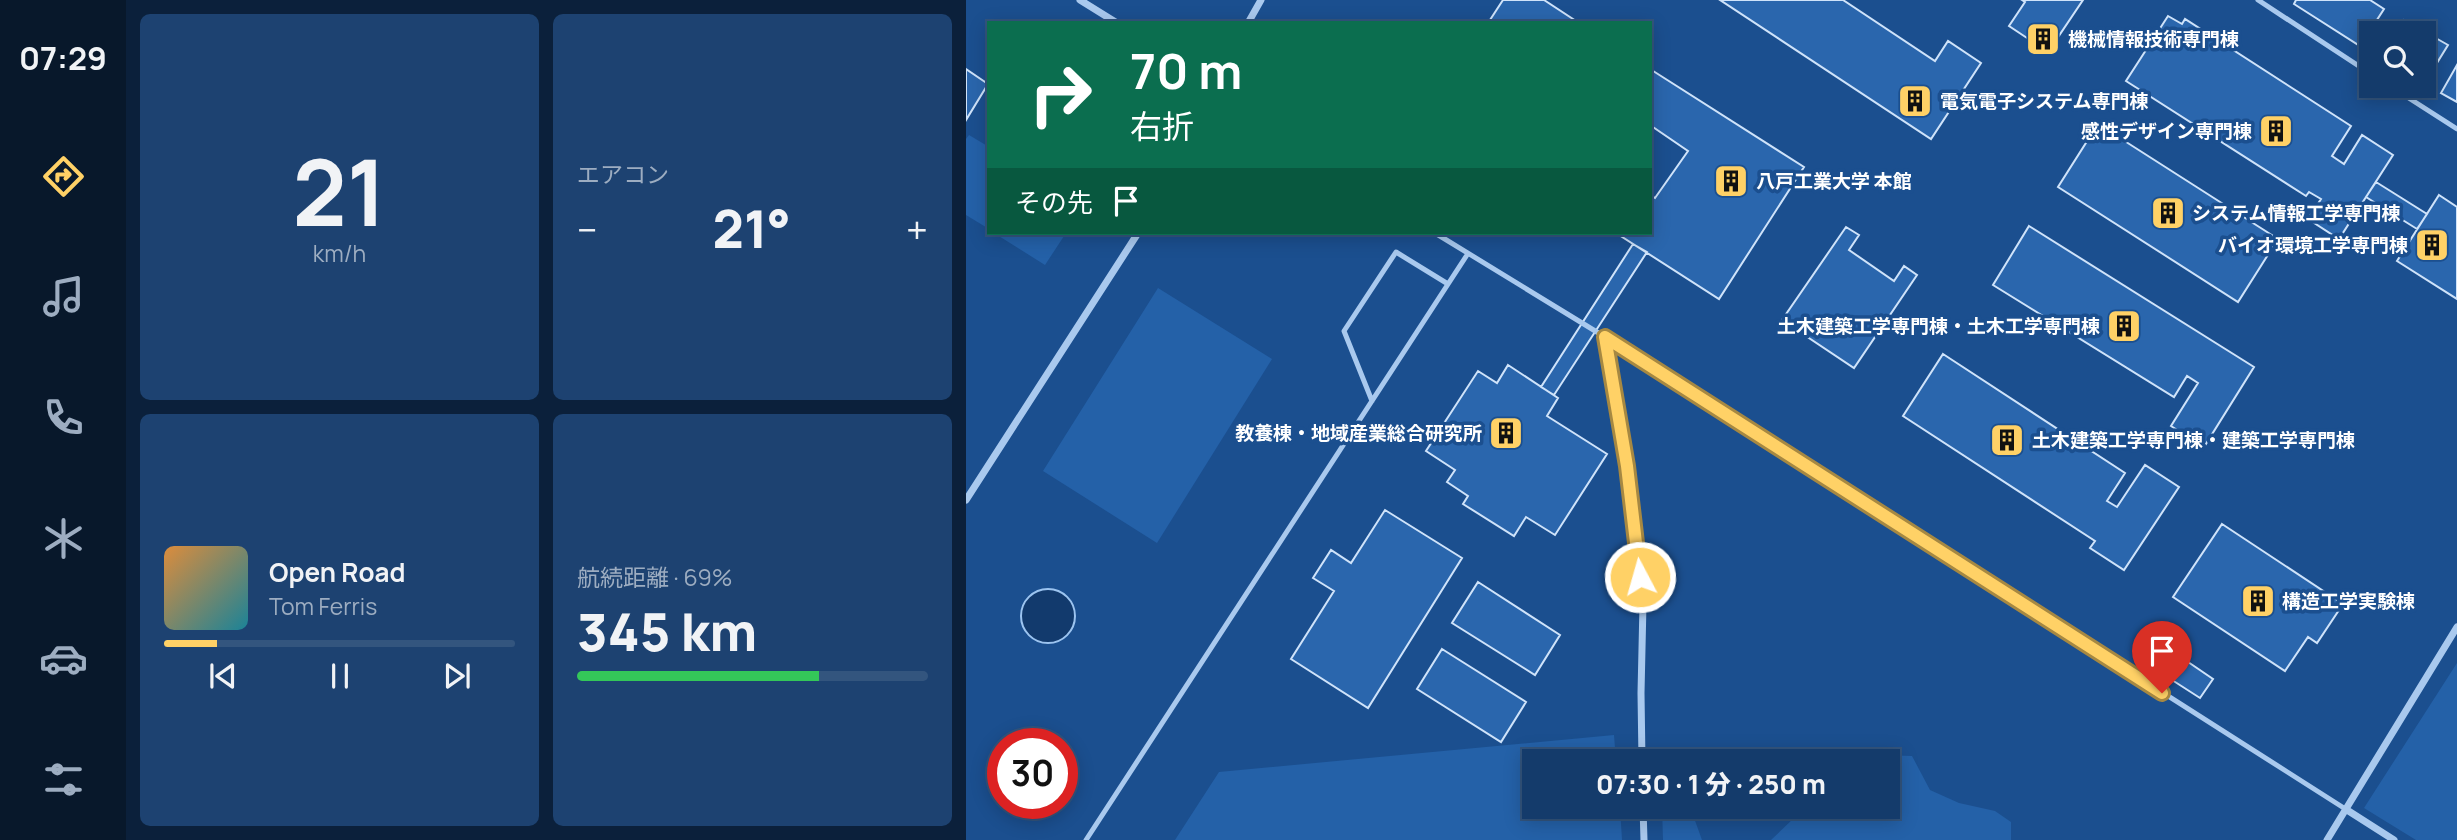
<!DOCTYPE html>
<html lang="ja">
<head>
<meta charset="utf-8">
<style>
  :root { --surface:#143b6b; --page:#1d4271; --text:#f1f3f6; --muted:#9dadc1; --line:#33557e; --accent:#ffd166 }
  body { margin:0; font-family:Manrope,"Noto Sans JP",sans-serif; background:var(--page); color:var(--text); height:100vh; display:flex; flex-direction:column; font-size:26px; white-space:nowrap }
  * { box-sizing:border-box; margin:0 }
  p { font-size:23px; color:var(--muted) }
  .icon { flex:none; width:38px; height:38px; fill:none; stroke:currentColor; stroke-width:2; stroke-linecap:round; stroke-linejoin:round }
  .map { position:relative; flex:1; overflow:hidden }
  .side { display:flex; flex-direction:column; gap:14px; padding:14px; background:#0b203b; width:840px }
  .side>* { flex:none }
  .guide { position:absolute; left:21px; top:21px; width:665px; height:214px; border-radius:0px; box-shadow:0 4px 18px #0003,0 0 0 2px var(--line); background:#0b6e4f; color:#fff; overflow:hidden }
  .buttons { position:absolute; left:1393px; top:21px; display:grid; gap:14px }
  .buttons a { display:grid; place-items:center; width:77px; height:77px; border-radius:0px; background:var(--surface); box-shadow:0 4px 18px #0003,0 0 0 2px var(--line); font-size:35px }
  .speed { position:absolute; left:21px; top:728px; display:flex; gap:14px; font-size:35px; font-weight:700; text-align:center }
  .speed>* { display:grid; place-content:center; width:91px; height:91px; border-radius:50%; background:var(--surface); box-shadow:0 4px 18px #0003,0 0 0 2px var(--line); line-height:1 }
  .speed .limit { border:10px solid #d22; background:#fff; color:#111 }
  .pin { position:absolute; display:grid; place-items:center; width:60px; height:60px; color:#fff; margin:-72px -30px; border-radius:50% 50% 50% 0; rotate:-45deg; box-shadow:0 0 7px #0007 }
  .pin .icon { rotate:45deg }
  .me { position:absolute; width:77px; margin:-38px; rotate:354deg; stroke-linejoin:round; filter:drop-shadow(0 0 5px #0008) }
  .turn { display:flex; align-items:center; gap:24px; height:147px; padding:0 28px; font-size:32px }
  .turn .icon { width:91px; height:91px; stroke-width:2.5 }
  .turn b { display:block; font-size:49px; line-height:60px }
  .then { display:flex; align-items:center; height:66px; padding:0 28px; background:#0003; gap:14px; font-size:26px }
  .big { font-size:52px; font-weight:800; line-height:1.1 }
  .side .card { flex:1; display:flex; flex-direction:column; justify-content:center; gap:10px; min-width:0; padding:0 24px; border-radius:10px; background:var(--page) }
  .side .dial { align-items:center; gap:0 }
  .dial b { font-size:91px; line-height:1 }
  .song { display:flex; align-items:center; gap:21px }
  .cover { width:84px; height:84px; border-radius:10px; background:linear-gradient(135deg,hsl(30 70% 55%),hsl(190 70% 35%)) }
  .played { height:7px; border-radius:4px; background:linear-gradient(90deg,var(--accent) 15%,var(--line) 15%) }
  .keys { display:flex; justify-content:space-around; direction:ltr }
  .heat { display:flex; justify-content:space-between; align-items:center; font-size:38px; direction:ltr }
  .charge { height:10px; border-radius:5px; background:linear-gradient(90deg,#34c759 69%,var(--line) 0) }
  .side .tiles { flex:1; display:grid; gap:14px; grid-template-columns:repeat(2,1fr) }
  .trip { position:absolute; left:556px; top:749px; width:378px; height:70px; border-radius:0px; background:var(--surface); box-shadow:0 4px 18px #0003,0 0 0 2px var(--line); font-weight:800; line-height:70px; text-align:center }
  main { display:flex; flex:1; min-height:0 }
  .menu { display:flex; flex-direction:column; width:126px; justify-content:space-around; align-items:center; background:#08182b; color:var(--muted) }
  .menu .icon { width:49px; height:49px }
  .menu .selected { color:var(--accent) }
  .menu b { font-size:32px; color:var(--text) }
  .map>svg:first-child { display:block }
  .green { fill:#2461a8 }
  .water { fill:#123a6d; stroke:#9cc4f0; stroke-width:2 }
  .building { fill:#2a66ad; stroke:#cfe3fa; stroke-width:2 }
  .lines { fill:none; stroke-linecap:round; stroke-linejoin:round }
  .service { stroke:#a9c9ee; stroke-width:5 }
  .minor { stroke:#a9c9ee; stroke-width:7 }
  .route-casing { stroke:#a68842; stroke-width:18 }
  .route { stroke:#ffd166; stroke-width:12 }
  .labels { text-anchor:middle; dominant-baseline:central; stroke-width:7; stroke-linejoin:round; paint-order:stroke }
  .poi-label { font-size:19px; font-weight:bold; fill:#fff; stroke:#1b4f8f; text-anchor:start }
</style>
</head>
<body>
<main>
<nav class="menu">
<b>07:29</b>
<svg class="icon selected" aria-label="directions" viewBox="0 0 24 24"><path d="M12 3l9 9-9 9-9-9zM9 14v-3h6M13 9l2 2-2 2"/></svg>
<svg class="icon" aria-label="music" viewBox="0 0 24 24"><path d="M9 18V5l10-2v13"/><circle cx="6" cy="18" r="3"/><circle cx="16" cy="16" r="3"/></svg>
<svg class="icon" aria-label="phone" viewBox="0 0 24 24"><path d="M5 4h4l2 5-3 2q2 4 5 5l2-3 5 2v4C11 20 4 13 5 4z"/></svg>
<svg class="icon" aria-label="climate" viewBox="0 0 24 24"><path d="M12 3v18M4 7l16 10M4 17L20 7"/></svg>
<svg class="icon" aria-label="car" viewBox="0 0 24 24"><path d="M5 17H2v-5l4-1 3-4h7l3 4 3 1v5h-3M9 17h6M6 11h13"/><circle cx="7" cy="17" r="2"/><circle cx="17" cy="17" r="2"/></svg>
<svg class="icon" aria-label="filters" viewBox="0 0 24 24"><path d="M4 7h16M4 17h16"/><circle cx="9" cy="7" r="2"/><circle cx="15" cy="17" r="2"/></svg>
</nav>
<section class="side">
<div class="tiles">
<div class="card dial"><b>21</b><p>km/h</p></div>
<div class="card"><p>エアコン</p>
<div class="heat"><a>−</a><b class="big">21°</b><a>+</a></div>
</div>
<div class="card">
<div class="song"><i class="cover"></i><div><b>Open Road</b><p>Tom Ferris</p></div></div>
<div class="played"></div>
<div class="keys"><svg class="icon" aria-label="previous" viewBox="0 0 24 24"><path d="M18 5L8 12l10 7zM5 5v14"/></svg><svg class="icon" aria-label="pause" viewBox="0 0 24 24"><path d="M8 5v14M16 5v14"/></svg><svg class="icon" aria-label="next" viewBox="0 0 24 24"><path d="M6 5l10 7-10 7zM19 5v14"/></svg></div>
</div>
<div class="card"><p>航続距離 · 69%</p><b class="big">345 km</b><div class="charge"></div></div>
</div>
</section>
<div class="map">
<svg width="1491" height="840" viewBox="0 0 1491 840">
  <rect width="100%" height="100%" fill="#1b4f8f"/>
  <path class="green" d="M3,135L23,147V229L0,215V139Z
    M28,233H100L79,265Z
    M192,288L306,359L191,543L77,471Z
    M1491,663V840H1450L1398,808Z
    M648,735L650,761H569V807H654L656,840H209L253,772Z
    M917,755L946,756L964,790L993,803L1029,811L1045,822V840H805L828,818L861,807H922V761H912Z
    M696,807H728L727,815L736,840H697Z"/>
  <path class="water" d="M55 616a27 27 0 1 1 54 0a27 27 0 1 1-54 0Z"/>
  <path class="building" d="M537,0H578L613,23H522Z
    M754,0H877L969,61L982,41L1015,63L965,139Z
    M1056,0H1117L1082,52L1043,26L1059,2Z
    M1330,0H1404L1418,9L1394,46L1328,4Z
    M1202,16L1216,24L1219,19L1385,126L1366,156L1378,164L1396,135L1427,155L1373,239L1342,219L1355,199L1343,192L1340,196L1160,81Z
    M1438,20L1482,45L1458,84V33H1430Z
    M1491,65V102L1475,93Z
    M0,69L22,84L0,120Z
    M684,69L838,167L753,299L650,233H684V195L689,198L722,151L684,125Z
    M1132,124L1312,239L1272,302L1092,187Z
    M1410,182L1461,214L1451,229L1400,197Z
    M1473,195L1491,207V299L1431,261Z
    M1063,226L1288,367L1238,447L1205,426L1232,383L1221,376L1208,397L1027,285Z
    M880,227L893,235L883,250L928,281L938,266L951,275L888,368L816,320Z
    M667,244L681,252L588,395L575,387Z
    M977,354L1159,473L1141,501L1151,507L1179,465L1213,487L1158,570L1124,548L1129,541L937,416Z
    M542,365L592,398L581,416L641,454L589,535L560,517L548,536L497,504L502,496L481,482L489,470L460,451L512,371L531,383Z
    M419,510L496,558L402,708L325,659L368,591L347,578L365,550L385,563Z
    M1256,524L1377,604L1351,643L1342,637L1319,671L1207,597Z
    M512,582L594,635L569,675L486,623Z
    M476,649L560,702L535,742L451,689Z
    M1203,649L1247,679L1234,698L1189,669Z"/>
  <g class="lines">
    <path class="service" d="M1292,0L1405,74
      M1424,86L1491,129
      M469,233L639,337L1381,810
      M406,401L378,331L430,252L482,284
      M120,840L501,255"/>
    <path class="minor" d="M114,0L151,23
      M282,23L295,0
      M639,337L661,466L677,604L675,693L676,761
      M0,500L172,233
      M677,807L678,840
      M1381,810L1428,840
      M1361,840L1491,627"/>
  </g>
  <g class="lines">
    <g class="route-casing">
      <path id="route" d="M674,577L661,466L639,337L1196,693"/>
    </g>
    <use href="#route" class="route"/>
  </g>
  <defs>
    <g id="building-square" transform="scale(1.75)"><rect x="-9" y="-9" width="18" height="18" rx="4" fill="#ffd166" stroke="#1b4f8f"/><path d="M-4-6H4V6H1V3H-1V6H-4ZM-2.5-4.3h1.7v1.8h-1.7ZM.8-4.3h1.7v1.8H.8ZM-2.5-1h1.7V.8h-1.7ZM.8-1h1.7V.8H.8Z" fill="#111"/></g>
  </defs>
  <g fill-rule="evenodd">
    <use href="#building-square" x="1077" y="39"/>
    <use href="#building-square" x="949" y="101"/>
    <use href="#building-square" x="1310" y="131"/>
    <use href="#building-square" x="765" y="181"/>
    <use href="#building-square" x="1202" y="213"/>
    <use href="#building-square" x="1466" y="245"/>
    <use href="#building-square" x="1158" y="326"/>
    <use href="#building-square" x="540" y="433"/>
    <use href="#building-square" x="1041" y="440"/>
    <use href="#building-square" x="1292" y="601"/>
  </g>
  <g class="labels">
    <g class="poi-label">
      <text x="1102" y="39">機械情報技術専門棟</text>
      <text x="974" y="101">電気電子システム専門棟</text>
      <text x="1286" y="131" text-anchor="end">感性デザイン専門棟</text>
      <text x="790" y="181">八戸工業大学 本館</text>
      <text x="1226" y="213">システム情報工学専門棟</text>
      <text x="1442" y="245" text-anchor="end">バイオ環境工学専門棟</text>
      <text x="1134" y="326" text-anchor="end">土木建築工学専門棟・土木工学専門棟</text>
      <text x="516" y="433" text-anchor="end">教養棟・地域産業総合研究所</text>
      <text x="1066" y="440">土木建築工学専門棟・建築工学専門棟</text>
      <text x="1316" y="601">構造工学実験棟</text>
    </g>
  </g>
</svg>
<div class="buttons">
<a><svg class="icon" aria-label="search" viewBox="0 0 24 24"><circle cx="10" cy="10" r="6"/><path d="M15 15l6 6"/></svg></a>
</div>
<div class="speed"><div class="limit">30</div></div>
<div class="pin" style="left:1196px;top:693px;background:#d93025"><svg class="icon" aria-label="arrive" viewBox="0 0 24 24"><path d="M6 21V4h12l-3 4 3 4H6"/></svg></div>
<svg class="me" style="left:674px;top:577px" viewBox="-20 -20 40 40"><circle r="17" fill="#ffd166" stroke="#fff" stroke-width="3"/><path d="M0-11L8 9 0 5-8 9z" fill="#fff"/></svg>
<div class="trip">07:30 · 1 分 · 250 m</div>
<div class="guide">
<div class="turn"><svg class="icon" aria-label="right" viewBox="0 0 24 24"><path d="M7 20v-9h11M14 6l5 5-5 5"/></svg><div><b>70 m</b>右折</div></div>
<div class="then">その先<svg class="icon" aria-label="arrive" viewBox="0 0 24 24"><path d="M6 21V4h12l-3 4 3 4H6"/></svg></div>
</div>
</div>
</main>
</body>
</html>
